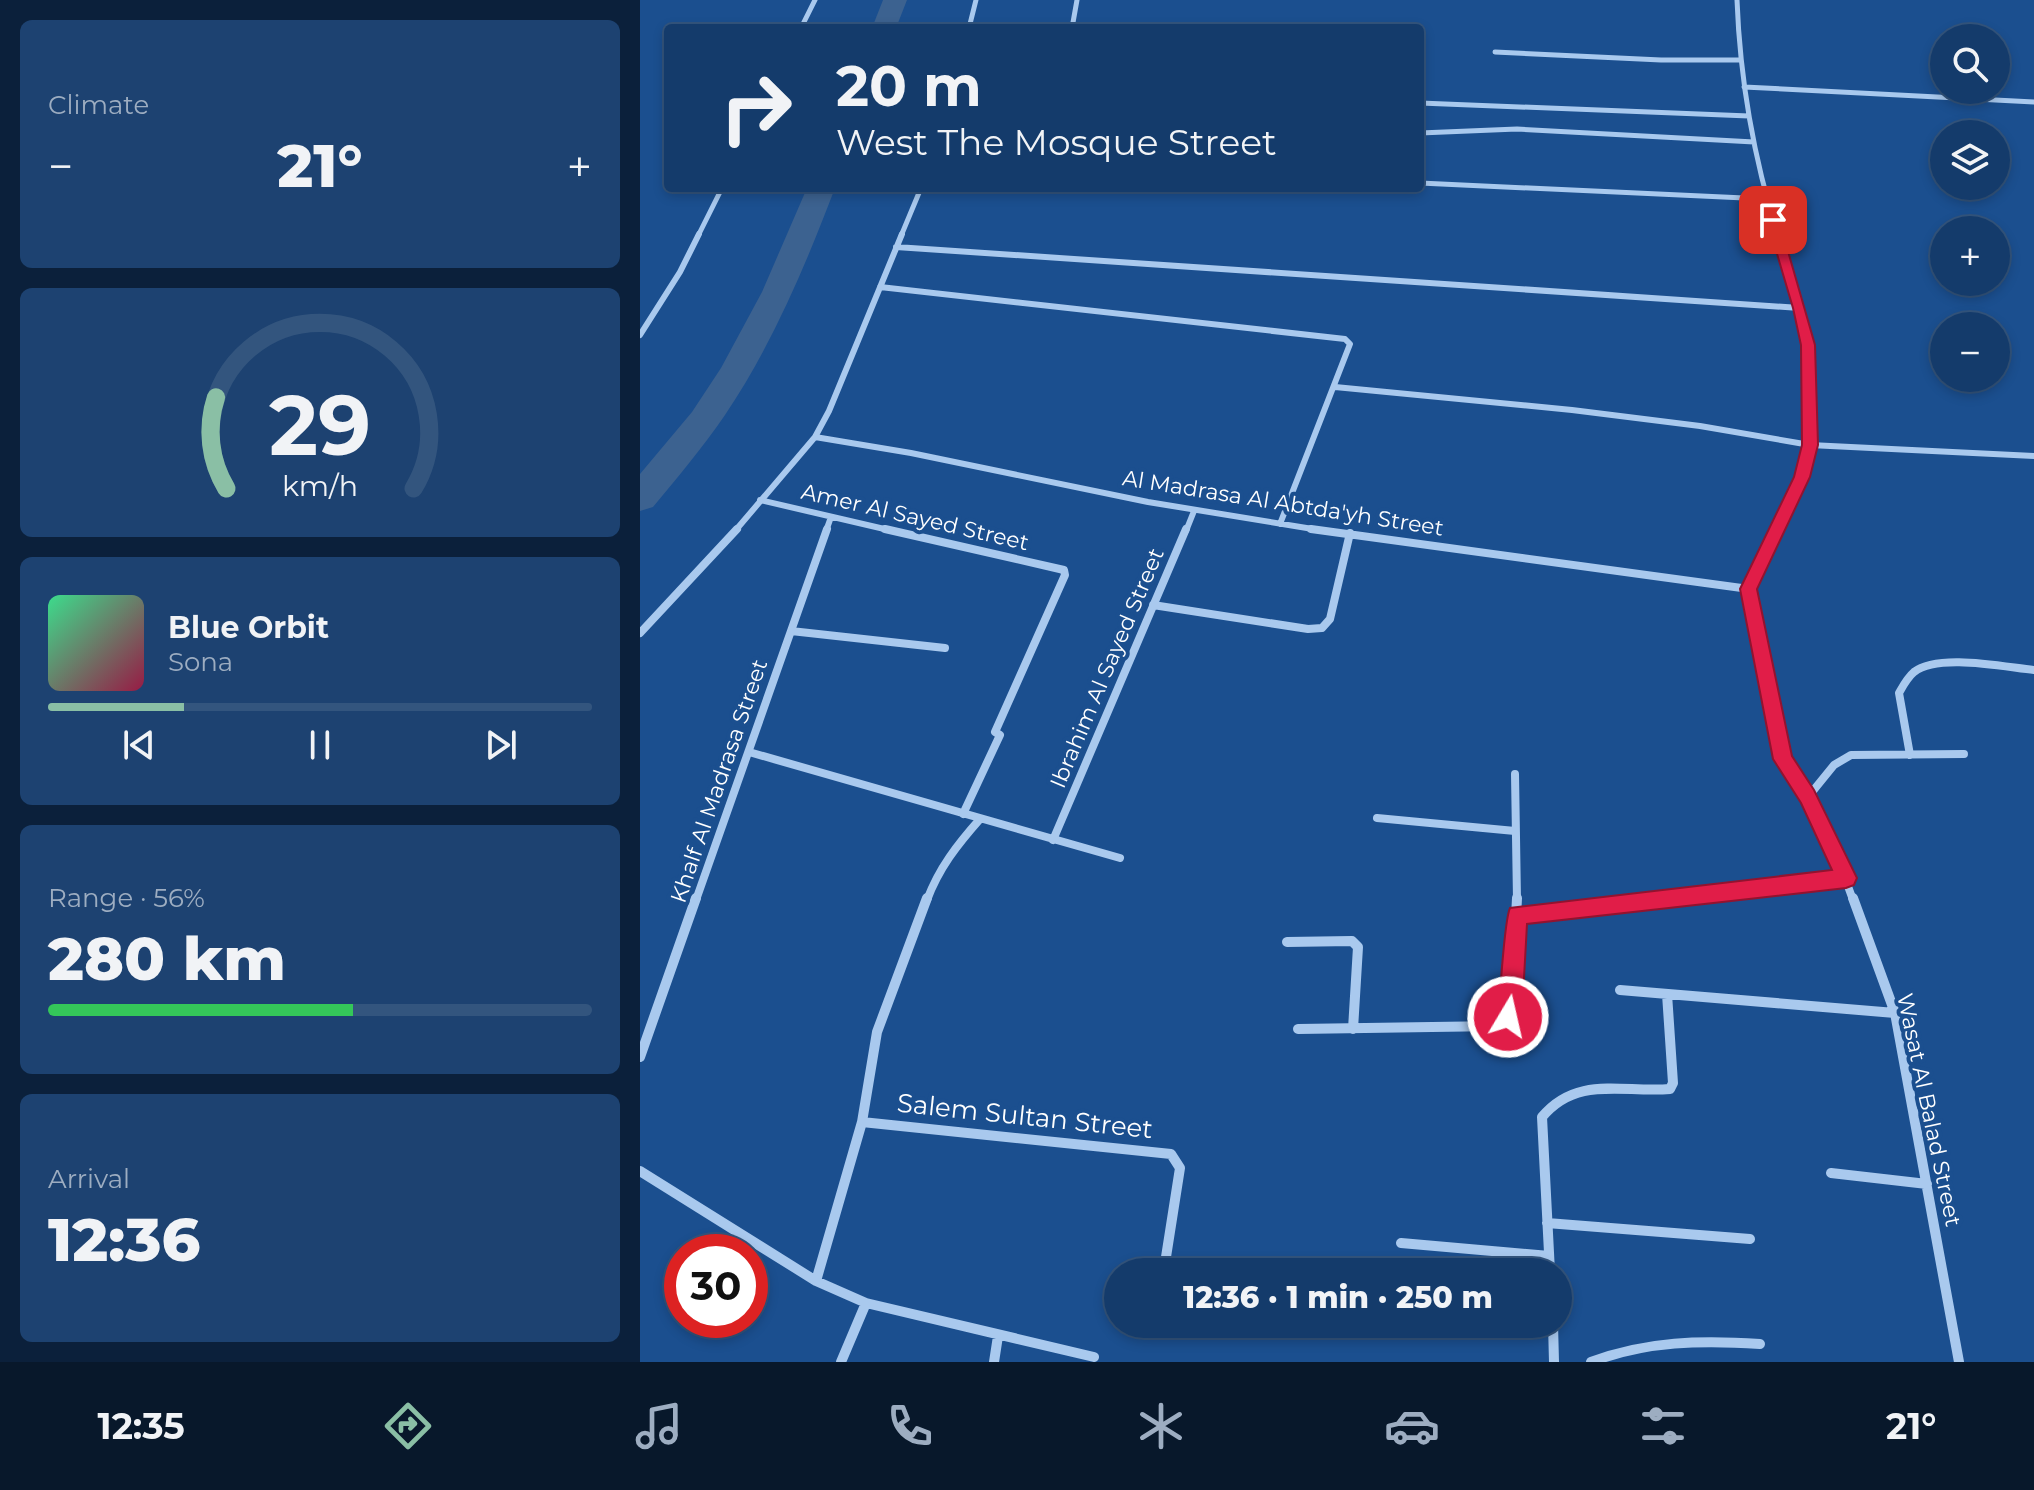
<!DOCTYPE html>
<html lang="en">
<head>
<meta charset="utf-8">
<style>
  :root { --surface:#143b6b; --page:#1d4271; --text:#f1f3f6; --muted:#9dadc1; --line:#33557e; --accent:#8abfa5 }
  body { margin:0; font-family:Montserrat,sans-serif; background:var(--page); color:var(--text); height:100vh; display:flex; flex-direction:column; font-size:30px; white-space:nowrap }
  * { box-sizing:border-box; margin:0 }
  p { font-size:26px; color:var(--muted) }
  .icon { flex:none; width:44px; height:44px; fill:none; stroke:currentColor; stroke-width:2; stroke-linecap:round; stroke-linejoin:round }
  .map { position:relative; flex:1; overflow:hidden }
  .panel { display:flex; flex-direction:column; gap:20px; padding:20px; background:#0b203b; width:640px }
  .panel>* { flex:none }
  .top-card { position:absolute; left:24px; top:24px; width:760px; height:168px; border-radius:8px; box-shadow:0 4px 12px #0003,0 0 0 2px var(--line); background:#143b6b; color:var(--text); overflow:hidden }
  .fabs { position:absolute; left:1290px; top:24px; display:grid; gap:16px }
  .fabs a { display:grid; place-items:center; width:80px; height:80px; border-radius:50%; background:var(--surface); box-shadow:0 4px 12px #0003,0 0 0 2px var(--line); font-size:40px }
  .speed { position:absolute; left:24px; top:1234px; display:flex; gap:16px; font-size:40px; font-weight:700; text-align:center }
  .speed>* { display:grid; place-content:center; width:104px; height:104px; border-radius:50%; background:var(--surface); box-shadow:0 4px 12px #0003,0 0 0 2px var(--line); line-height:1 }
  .speed .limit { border:12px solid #d22; background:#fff; color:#111 }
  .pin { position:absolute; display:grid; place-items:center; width:68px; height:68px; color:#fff; margin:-34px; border-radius:16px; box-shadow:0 4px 12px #0006 }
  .me { position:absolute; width:88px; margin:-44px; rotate:9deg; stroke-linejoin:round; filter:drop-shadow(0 0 6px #0008) }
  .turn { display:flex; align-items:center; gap:28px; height:168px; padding:0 40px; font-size:36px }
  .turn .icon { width:104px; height:104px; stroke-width:2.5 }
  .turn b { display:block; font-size:56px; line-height:68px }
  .big { font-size:60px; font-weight:800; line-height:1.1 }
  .panel .widget { flex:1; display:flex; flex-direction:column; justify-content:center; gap:12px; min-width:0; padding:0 28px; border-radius:12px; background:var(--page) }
  .panel .dial { align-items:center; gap:0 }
  .dial svg { height:208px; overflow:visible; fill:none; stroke:var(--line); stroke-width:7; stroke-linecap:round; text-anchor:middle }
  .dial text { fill:var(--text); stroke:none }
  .song { display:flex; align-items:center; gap:24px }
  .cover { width:96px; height:96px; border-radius:12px; background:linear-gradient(135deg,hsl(150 70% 55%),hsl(340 70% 35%)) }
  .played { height:8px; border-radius:4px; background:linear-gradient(90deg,var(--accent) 25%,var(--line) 25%) }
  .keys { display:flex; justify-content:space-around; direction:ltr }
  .heat { display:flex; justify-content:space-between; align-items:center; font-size:44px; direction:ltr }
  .charge { height:12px; border-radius:6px; background:linear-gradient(90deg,#34c759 56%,var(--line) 0) }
  .trip { position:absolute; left:464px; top:1258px; width:468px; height:80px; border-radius:40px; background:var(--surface); box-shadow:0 4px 12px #0003,0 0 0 2px var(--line); font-weight:800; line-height:80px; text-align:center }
  .menu { display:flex; height:128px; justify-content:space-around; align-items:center; background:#08182b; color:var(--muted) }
  .menu .icon { width:56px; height:56px }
  .menu .current { color:var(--accent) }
  .menu b { font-size:36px; color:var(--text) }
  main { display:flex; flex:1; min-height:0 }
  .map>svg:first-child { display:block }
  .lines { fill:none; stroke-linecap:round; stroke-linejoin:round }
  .canal { fill:#3c6290; fill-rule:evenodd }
  .minor-far3 { stroke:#a9c9ee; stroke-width:5 }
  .minor-far2 { stroke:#a9c9ee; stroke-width:6 }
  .minor-far1 { stroke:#a9c9ee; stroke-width:8 }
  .minor { stroke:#a9c9ee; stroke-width:10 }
  .route { fill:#e11d48; stroke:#92132f; stroke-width:2 }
  .labels { text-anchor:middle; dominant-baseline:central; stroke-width:8; stroke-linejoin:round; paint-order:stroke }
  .street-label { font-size:22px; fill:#fff; stroke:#1b4f8f }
  .near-street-label { font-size:26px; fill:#fff; stroke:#1b4f8f }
</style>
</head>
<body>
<main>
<section class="panel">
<div class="widget"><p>Climate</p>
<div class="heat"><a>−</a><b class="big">21°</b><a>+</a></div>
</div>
<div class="widget dial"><svg viewBox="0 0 100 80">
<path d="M14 69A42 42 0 1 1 86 69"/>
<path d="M14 69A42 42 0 0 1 10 34" stroke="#8abfa5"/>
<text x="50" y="56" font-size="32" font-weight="700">29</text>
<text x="50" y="72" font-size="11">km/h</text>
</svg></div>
<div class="widget">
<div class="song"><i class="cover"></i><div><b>Blue Orbit</b><p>Sona</p></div></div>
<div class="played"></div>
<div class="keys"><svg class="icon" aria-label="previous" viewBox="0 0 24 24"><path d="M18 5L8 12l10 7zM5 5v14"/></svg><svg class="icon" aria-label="pause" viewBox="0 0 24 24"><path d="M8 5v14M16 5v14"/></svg><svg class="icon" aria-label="next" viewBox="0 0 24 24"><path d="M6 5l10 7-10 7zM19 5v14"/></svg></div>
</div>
<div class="widget"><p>Range · 56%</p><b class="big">280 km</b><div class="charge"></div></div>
<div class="widget"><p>Arrival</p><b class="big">12:36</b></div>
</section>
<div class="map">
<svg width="1394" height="1362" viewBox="0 0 1394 1362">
  <rect width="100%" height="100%" fill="#1b4f8f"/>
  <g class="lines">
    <path class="canal" d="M243,0H267L256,28H232Z
      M167,188H195C165,267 132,345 85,415C63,447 38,477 13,507L0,511V474L52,412L81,368L122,292Z"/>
    <path class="minor-far3" d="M1097,0C1100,81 1114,159 1138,236
      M161,28L175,0
      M329,28L336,0
      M432,28L437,0
      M855,52L1021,60H1100
      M1104,87L1394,102
      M780,103L1109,116
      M780,133L877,129L1114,142
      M780,183L1126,199
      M58,236L82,188
      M261,236L281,188"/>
    <path class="minor-far2" d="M256,247L1160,308
      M240,287L705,339L710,344L640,524
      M0,335L40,272L59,234
      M695,387L932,410L1060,426L1170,445L1394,456
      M175,437L271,453L508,502L685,531
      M120,500L253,531
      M95,531L175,437L189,411L262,234
      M186,531L191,517
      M546,531L554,511
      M1137,531C1145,513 1156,494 1163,475C1188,396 1161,310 1137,234"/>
    <path class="minor-far1" d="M245,529L424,570L425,575L355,732L360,735L323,814
      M671,529L1109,589
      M1138,529L1109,589L1113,616L1143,759L1168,797L1194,848L1213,900
      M513,605L668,629L682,628L690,619L710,533
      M151,631L305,648
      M0,633L97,529
      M109,752L480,858
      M1270,755L1259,693C1263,686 1267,678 1274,672C1298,653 1364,667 1394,670
      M875,774L877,900
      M1168,797L1194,765L1211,755L1324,754
      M737,818L875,831
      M413,840L546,529
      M56,900L187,529
      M287,900C299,868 317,845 340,819
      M1010,900L1206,878"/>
    <path class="minor" d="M1213,898L1255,1013L1319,1362
      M877,915L1028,898
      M647,942L712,941L718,947L713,1029
      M980,990L1255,1013
      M658,1029L859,1026L868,1017L872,996L877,898
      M0,1057L56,898
      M222,1122L531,1154L540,1168L526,1257
      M0,1171L176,1281L226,1303L454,1357
      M1191,1173L1287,1184
      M907,1223L1110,1239
      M761,1243L909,1256
      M910,1272L902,1117C937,1075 982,1093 1030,1089L1033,1083L1027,994
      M176,1281L222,1122L237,1032L287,898
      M913,1324L914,1362
      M201,1362L226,1303
      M354,1362L358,1336
      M951,1362C1006,1341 1062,1340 1120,1344"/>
  </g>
  <path class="route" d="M1133,216L1139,220L1175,345L1178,445L1170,477L1117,589L1152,756L1174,790L1217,878L1214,885L1206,888L887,924L883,996L875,1024L868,1028L860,1024C857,1017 865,918 870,908L1192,870L1161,803L1133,759L1100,589L1154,477L1162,445L1161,345L1153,308L1127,220Z"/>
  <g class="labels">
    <g class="street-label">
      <text transform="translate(643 503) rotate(9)">Al Madrasa Al Abtda'yh Street</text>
      <text transform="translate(275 517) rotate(13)">Amer Al Sayed Street</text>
      <text transform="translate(467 668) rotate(-67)">Ibrahim Al Sayed Street</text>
      <text transform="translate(79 781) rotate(-71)">Khalf Al Madrasa Street</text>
      <text transform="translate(1289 1110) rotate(78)">Wasat Al Balad Street</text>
    </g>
    <g class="near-street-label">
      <text transform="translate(385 1116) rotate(6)">Salem Sultan Street</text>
    </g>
  </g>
</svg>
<div class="fabs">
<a><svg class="icon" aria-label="search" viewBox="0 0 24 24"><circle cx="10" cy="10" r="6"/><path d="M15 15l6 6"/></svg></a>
<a><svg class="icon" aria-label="layers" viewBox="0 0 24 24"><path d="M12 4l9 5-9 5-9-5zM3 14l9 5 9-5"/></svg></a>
<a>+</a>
<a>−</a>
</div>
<div class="speed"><div class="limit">30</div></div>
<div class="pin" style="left:1133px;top:220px;background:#d93025"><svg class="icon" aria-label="arrive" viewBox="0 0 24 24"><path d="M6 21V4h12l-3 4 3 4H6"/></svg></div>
<svg class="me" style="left:868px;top:1017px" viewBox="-20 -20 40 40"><circle r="17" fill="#e11d48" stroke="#fff" stroke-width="3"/><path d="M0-11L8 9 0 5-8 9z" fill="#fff"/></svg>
<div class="trip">12:36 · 1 min · 250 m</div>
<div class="top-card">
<div class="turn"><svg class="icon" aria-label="right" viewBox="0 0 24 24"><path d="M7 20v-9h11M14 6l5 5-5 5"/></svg><div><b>20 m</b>West The Mosque Street</div></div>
</div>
</div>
</main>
<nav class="menu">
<b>12:35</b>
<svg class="icon current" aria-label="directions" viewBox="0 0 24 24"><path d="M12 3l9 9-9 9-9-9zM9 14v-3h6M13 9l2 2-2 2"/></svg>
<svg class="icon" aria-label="music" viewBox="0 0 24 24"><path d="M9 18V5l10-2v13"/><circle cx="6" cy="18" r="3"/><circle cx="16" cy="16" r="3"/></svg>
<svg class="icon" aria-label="phone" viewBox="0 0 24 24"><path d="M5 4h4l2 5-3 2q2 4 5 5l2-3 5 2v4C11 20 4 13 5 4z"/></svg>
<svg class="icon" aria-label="climate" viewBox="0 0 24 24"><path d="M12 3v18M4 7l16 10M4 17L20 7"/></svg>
<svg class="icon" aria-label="car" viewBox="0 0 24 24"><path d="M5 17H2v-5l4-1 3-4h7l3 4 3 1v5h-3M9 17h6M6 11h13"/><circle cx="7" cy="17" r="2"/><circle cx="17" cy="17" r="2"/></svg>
<svg class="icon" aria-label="filters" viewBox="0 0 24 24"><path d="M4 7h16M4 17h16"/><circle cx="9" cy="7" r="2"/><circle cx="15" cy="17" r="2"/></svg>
<b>21°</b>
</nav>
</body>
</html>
